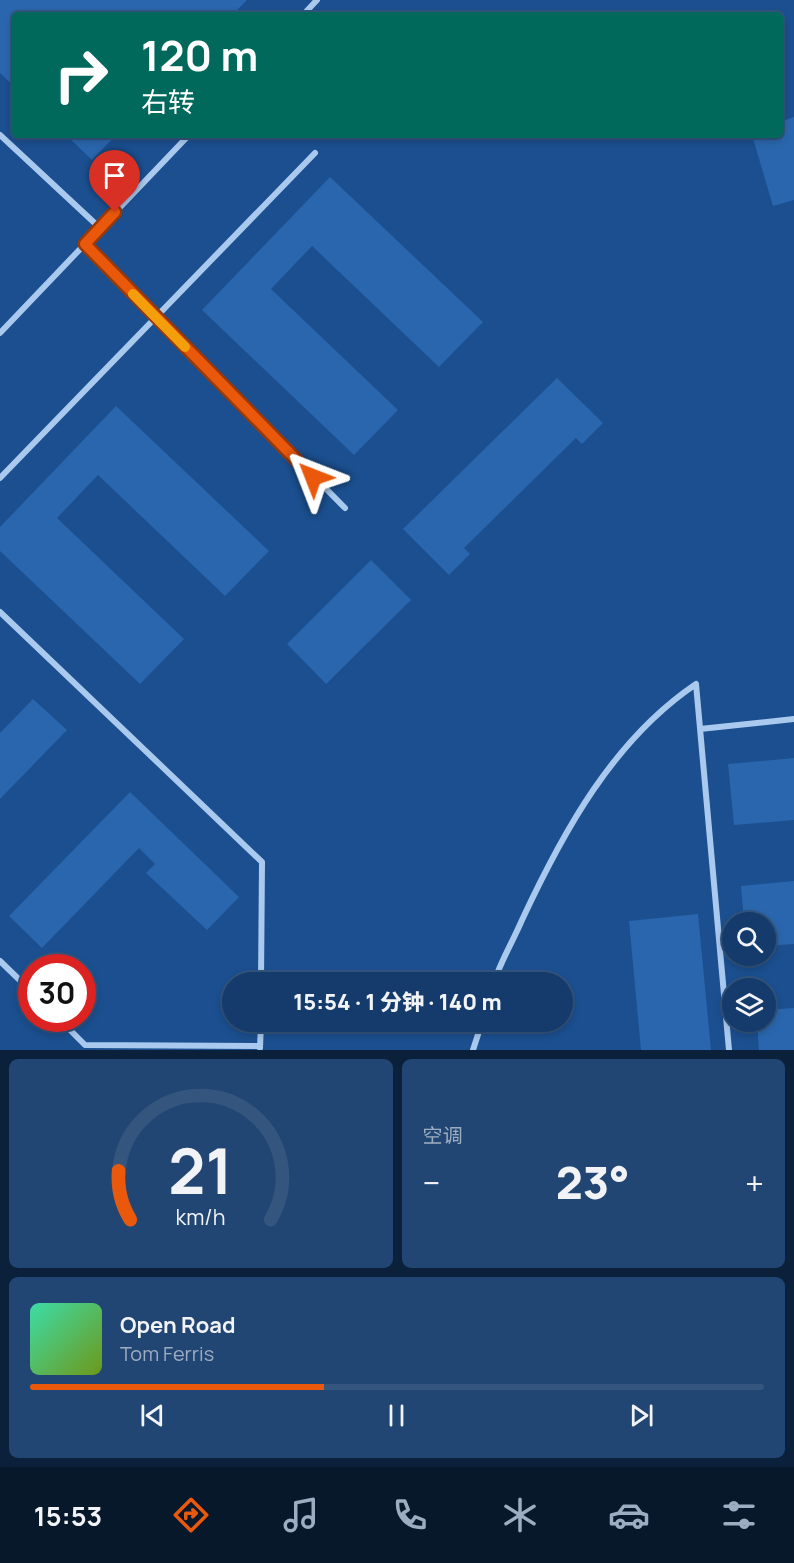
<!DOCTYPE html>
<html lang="zh">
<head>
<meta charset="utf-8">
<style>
  :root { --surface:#143b6b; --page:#214673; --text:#f1f3f6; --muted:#9dadc1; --line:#33557e; --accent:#ea580c }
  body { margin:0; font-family:Manrope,"Noto Sans SC",sans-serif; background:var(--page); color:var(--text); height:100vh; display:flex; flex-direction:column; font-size:22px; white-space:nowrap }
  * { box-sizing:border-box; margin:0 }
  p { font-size:20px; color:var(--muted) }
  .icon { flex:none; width:33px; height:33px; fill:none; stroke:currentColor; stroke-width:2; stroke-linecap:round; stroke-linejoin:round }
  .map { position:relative; height:1050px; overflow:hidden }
  .panel { display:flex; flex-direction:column; gap:9px; padding:9px; background:#0b203b; flex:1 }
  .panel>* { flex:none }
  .guide { position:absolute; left:12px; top:12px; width:771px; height:126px; border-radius:6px; box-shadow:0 3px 9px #0003,0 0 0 2px var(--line); background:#00695c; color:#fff; overflow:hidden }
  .controls { position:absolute; left:722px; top:912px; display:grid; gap:12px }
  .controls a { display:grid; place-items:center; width:54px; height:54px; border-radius:50%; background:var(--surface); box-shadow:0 3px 9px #0003,0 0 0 2px var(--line); font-size:30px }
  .speed { position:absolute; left:18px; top:954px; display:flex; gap:12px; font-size:30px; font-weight:700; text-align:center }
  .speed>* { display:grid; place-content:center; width:78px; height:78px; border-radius:50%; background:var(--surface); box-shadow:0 3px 9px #0003,0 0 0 2px var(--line); line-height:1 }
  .speed .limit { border:9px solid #d22; background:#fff; color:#111 }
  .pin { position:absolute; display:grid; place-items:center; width:51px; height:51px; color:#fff; margin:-62px -26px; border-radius:50% 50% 50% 0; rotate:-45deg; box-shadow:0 0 6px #0007 }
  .pin .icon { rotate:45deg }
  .me { position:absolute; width:66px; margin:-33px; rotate:315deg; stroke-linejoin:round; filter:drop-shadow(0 0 4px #0008) }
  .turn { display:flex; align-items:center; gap:21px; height:126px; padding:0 30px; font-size:27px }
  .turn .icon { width:78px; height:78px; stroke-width:2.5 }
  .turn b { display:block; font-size:42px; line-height:51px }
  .big { font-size:45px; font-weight:800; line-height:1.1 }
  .panel .tile { flex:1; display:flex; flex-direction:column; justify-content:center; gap:9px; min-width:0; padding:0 21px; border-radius:9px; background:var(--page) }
  .panel .dial { align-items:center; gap:0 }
  .dial svg { height:156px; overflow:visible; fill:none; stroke:var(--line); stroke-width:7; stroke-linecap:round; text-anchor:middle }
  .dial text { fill:var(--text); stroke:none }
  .song { display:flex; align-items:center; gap:18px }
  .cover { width:72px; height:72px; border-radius:9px; background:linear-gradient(135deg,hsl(160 70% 55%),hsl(80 70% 35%)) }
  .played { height:6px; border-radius:3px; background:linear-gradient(90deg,var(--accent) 40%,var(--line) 40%) }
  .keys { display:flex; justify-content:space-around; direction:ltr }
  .heat { display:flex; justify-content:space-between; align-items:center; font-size:33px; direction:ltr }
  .panel .tiles { flex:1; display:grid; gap:9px; grid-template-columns:1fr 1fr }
  .tile:last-child { grid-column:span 2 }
  .trip { position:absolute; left:222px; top:972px; width:351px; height:60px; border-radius:30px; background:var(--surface); box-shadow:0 3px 9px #0003,0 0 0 2px var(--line); font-weight:800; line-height:60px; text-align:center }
  .tab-bar { display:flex; height:96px; justify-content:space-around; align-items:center; background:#08182b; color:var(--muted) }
  .tab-bar .icon { width:42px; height:42px }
  .tab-bar .on { color:var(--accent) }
  .tab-bar b { font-size:27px; color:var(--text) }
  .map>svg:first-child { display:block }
  .building { fill:#2a66ad }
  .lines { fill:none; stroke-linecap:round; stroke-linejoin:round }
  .minor { stroke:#a9c9ee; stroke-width:6 }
  .route-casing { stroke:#983908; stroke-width:15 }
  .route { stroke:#ea580c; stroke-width:10 }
  .slow { stroke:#f59e0b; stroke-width:10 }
</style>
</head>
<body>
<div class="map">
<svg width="794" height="1050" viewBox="0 0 794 1050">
  <rect width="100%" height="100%" fill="#1b4f8f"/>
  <path class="building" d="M0,0H247L232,15H15V87L0,73Z
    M794,117V200L773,206L752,135H780V122Z
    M66,135H116L92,160Z
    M330,177L483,322L439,367L312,246L271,289L398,410L354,455L202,310Z
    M557,378L603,423L582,444L576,438L464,548L470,554L449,575L403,529Z
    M116,406L269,551L225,596L98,475L57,518L184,639L140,684L0,551V527Z
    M371,560L411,600L326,684L287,644Z
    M33,699L67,730L0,799V733Z
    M794,758V820L734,825L728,764Z
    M130,792L239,897L207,930L146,873L155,864L139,848L42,948L9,916Z
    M794,881V944L765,946V922H744L741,886Z
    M698,914L711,1050H641L629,921Z
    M794,1008V1050H759L757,1022H765V1010Z"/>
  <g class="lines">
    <path class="minor" d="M303,15L317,0
      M0,135L100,228
      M85,244L345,508
      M0,333L189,135
      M0,478L315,153
      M0,612L262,862L261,982
      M700,729L794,719
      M0,961L32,992
      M494,982C501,961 513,941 522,920C563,832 613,740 696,684L729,1050
      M58,1018L85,1045L260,1046
      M260,1048L261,1022
      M473,1050L482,1022"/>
  </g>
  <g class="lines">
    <g class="route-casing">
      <path id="route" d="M115,212L85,244L313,477"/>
    </g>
    <use href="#route" class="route"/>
    <path class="slow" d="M133,294L185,347"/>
  </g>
</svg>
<div class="controls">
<a><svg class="icon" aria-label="search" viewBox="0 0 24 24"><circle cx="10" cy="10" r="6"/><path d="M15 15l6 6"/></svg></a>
<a><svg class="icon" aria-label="layers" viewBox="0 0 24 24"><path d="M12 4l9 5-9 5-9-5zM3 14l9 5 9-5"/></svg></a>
</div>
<div class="speed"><div class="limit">30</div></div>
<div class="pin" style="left:115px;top:212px;background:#d93025"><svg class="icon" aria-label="arrive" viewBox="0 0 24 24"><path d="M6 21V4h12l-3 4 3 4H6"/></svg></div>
<svg class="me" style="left:313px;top:477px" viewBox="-20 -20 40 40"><path d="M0-17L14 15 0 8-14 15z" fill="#ea580c" stroke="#fff" stroke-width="4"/></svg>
<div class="trip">15:54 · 1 分钟 · 140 m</div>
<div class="guide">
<div class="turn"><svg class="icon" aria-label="right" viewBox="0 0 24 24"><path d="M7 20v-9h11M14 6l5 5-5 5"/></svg><div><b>120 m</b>右转</div></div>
</div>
</div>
<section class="panel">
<div class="tiles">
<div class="tile dial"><svg viewBox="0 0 100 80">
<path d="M14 69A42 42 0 1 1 86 69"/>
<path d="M14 69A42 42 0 0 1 8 44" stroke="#ea580c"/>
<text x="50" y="56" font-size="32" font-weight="700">21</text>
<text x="50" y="72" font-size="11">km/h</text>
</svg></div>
<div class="tile"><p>空调</p>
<div class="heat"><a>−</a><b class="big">23°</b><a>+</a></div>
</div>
<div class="tile">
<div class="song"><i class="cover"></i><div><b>Open Road</b><p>Tom Ferris</p></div></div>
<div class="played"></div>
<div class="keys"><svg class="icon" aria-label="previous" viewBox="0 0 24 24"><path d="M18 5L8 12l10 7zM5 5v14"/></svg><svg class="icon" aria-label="pause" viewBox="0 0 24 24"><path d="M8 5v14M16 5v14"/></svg><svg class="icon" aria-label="next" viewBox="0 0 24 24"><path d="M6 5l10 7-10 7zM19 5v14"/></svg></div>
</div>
</div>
</section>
<nav class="tab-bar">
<b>15:53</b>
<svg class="icon on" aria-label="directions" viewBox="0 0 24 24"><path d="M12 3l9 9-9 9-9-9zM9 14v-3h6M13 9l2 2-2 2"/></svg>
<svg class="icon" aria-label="music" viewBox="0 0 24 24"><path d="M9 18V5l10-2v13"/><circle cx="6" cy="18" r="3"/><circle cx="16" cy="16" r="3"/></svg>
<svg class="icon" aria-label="phone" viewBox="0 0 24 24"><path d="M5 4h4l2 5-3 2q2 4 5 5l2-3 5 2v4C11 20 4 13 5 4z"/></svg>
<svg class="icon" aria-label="climate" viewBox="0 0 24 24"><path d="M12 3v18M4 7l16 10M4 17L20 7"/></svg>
<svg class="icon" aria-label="car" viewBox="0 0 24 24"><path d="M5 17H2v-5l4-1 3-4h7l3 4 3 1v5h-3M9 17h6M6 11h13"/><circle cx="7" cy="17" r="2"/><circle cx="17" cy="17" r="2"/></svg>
<svg class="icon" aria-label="filters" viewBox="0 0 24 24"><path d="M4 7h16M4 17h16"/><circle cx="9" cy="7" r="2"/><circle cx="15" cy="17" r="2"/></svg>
</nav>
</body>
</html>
